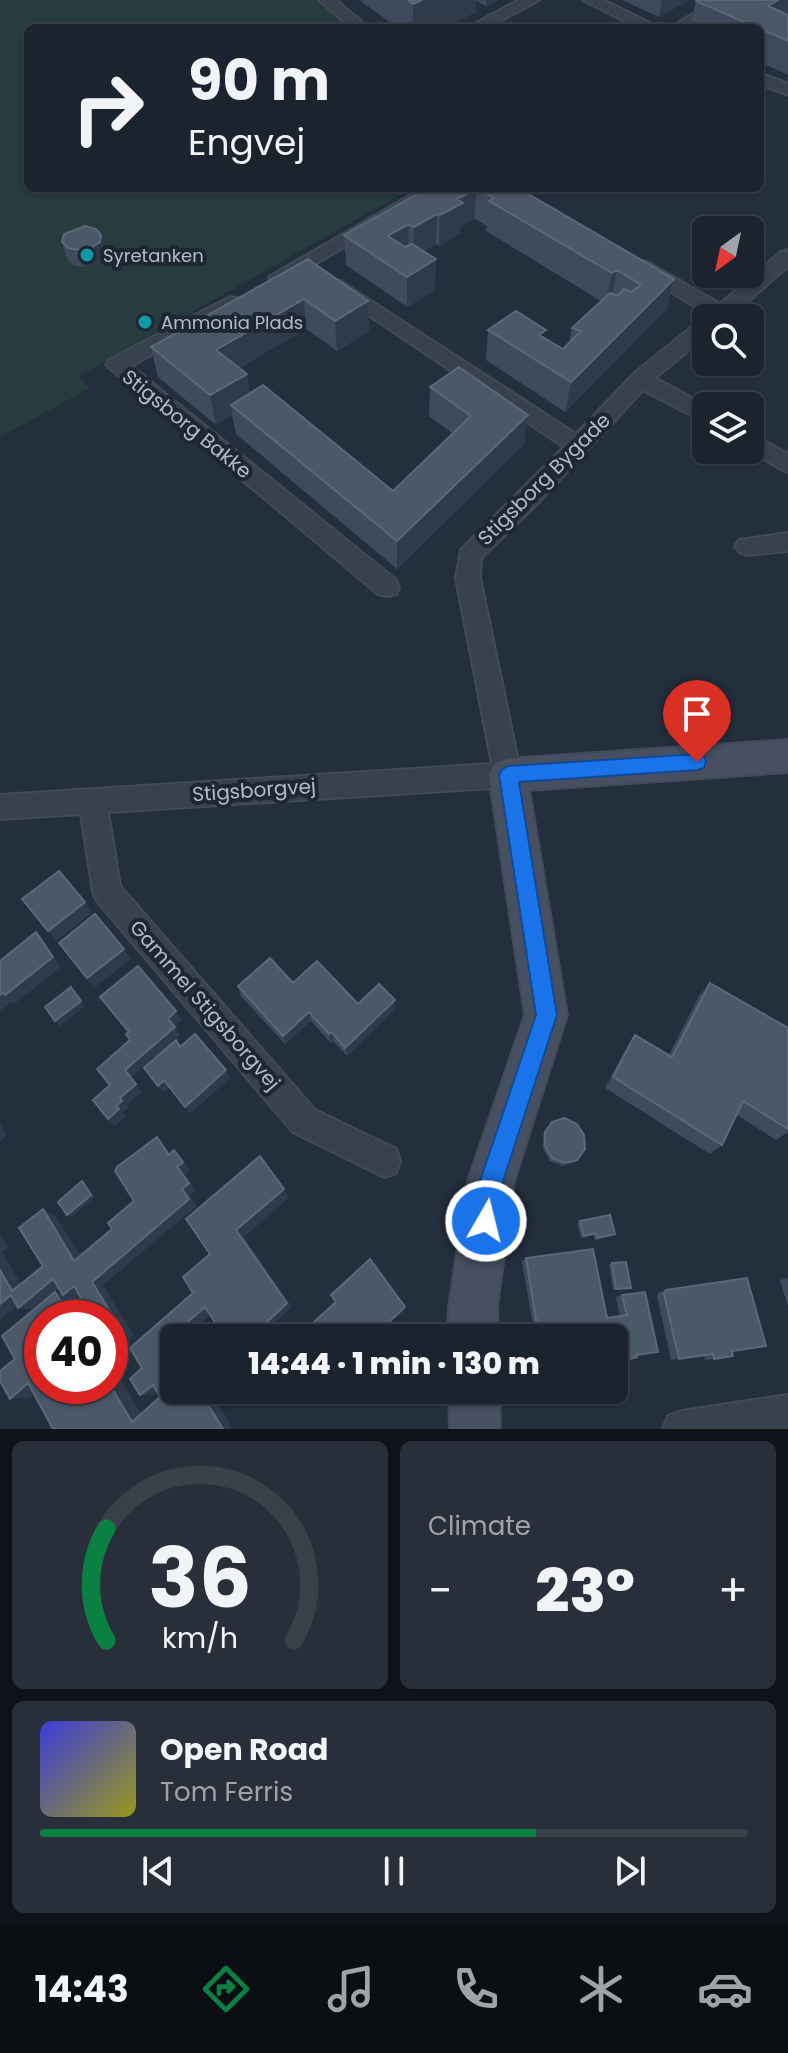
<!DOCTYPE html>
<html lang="en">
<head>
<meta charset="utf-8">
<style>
  :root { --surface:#1b232e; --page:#282f3a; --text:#f1f3f6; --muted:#a0a4aa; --line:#39404a; --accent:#0b8043 }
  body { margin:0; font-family:Poppins,sans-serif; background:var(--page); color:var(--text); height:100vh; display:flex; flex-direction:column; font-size:30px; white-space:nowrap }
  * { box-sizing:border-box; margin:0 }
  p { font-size:26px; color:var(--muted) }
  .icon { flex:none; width:44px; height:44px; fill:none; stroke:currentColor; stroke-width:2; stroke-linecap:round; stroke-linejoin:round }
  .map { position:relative; height:1429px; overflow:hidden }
  .details { display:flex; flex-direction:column; gap:12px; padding:12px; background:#0f1319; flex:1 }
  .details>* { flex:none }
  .banner { position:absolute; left:24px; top:24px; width:740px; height:168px; border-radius:12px; box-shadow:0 2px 6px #0004,0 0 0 2px var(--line); background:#1b232e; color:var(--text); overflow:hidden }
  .needle { width:52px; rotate:213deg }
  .fabs { position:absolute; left:692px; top:216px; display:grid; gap:16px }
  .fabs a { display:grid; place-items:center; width:72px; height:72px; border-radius:12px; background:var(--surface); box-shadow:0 2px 6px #0004,0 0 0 2px var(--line); font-size:40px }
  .speed { position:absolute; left:24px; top:1300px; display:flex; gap:16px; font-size:40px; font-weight:700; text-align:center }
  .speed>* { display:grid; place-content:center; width:104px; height:104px; border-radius:50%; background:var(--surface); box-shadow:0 2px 6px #0004,0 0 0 2px var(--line); line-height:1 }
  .speed .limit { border:12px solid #d22; background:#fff; color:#111 }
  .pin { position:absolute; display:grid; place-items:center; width:68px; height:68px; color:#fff; margin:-82px -34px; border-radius:50% 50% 50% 0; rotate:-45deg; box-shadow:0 0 8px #0007 }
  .pin .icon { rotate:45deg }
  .me { position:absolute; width:88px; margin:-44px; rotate:8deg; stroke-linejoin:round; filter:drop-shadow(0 0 6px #0008) }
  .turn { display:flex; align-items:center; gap:28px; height:168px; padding:0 32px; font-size:36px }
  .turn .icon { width:104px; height:104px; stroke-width:2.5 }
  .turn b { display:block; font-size:56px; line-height:68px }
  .big { font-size:60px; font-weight:800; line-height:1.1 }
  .details .card { flex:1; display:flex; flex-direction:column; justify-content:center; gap:12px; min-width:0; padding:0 28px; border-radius:12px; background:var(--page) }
  .details .dial { align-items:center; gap:0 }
  .dial svg { height:208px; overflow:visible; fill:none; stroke:var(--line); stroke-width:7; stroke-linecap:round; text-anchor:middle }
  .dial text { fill:var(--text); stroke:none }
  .song { display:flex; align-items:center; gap:24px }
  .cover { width:96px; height:96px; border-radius:12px; background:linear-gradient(135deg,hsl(240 70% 55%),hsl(60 70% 35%)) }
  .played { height:8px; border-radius:4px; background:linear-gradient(90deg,var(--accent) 70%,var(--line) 70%) }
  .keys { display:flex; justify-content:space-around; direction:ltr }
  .heat { display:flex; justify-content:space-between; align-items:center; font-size:44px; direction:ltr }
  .details .tiles { flex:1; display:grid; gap:12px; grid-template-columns:1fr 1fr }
  .card:last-child { grid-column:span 2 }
  .trip { position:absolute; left:160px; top:1324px; width:468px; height:80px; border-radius:12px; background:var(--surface); box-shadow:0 2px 6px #0004,0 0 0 2px var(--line); font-weight:800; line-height:80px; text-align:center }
  .tab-bar { display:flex; height:128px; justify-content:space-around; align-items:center; background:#0b0e12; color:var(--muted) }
  .tab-bar .icon { width:56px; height:56px }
  .tab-bar .current { color:var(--accent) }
  .tab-bar b { font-size:36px; color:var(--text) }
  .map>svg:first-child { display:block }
  .green { fill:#263c3f }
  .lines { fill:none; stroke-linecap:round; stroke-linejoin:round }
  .street-casing { stroke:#414a57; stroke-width:4 }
  .secondary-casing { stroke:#414a57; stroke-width:4 }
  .street { fill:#38414e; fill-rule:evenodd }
  .secondary { fill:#465061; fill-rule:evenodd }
  .wall { fill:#3f4b5c }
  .shaded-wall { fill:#2f3b4b }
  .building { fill:#4b5868; stroke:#5c6777; stroke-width:2 }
  .route { fill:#1a73e8; stroke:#114b97; stroke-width:2 }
  .culture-dot { fill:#0f9aa8; stroke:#1d2633; stroke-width:3 }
  .labels { text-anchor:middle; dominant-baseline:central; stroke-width:8; stroke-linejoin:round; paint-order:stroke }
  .far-poi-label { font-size:18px; fill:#b4bcc9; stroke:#1d2633; text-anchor:start }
  .street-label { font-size:20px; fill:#b4bcc9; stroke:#1d2633 }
</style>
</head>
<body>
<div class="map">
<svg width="788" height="1429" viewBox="0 0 788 1429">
  <rect width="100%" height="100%" fill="#242f3e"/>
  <path class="green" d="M0,0H317L350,28H28V188H412L79,376L90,388L0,437Z"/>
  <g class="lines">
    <g class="street-casing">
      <path id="street" d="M319,0H336L369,28H352Z
        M519,0H539L487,28H467Z
        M583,0H603L660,28H639Z
        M717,0H736L688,28H669Z
        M760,73L788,84V95L760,84Z
        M423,188H445L286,281H272L269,277Z
        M788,250V266L729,318H706L708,315L632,267L642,261L649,263L720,304L781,252Z
        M340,281L576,434L636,372L699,321L706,319V336L655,378L707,406L706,423L643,390L538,503L481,558L480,578L521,775L518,783L508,787L108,812L120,886L315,1110L396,1149L400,1161L396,1173L384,1177L293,1132L97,901L93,892L81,814L0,819V795L492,764L456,578L461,550L564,447L333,291L330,287L333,283Z
        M230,297L237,298L240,303L237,308L131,366L396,580L399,587L396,594L387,596L378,594L106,365L109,360Z
        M750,433L788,454V473L748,450Z
        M788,533V551L747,555L739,552L735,546L739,540Z
        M788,1395V1429H663L668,1416L681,1411Z"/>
    </g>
    <g class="secondary-casing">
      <path id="secondary" d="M788,740V772L529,790L567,1015L514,1181L497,1307L498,1338H448L449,1307L468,1181L525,1015L489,775L495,763L508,759Z
        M449,1390H499L500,1429H450Z"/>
    </g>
    <use href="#street" class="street"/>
    <use href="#secondary" class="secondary"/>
  </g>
  <path class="wall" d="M359,0H499L486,6L476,1V12L442,28H394L391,26V23Z
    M622,0H689L659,17Z
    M788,0V75L760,62V28H690L696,1Z
    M428,188H518L674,279L666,310L565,412L486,360L488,330L545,338L563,349L569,343L572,328L601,301L486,231L487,226L474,218L461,226V233L439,246L436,244L423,251L435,290L407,307L346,265L344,235Z
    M62,242L106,252L104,259L95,265L83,267L73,265L67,259Z
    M308,259L368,301L369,331L337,351L306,329L239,368L247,374L249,393L393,491L452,433L429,416L430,387L524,444L397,569L236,434L232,415L216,425L158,377L151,347Z
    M293,983L358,1004L395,1009L347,1056L333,1041L331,1043L311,1021L285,1044L241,996L238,986Z
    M710,983L788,1028V1132L776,1140L736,1114L722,1145L710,1154L605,1088L627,1047L635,1035L669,1055L699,996Z
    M552,1122L575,1163L563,1166L550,1161L543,1149V1135Z
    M580,1221L615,1234L612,1236L595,1240L593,1235L581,1238L577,1223Z
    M526,1258L607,1318L620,1316L616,1297L622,1295L645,1292L614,1338H535L522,1261Z
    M612,1263L631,1288L613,1290L609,1265Z
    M788,1278V1307L780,1280Z
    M666,1290L732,1351L714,1359L705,1360L704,1355L671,1360L657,1296L659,1292Z"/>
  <path class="shaded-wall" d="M422,0H476V12L442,28H413V4Z
    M486,0H499L486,6Z
    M662,0H689L659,17Z
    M778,0H788V17L768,6Z
    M477,188L474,218L461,226V233L439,246L440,215L457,199Z
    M437,214L436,244L413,257L414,227Z
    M409,224L408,254L388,236Z
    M101,235L106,252L104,259L95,265L83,267L79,250Z
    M436,259L435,290L407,307V277Z
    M617,270L611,300L606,303L612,273Z
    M674,279L666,310L565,412L571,382Z
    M304,299L306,329L221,379L216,350Z
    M368,301L369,331L337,351L335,321Z
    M247,374L251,403L231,405L232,415L216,425L210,395Z
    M528,415L524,444L397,569V541Z
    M85,902L92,913L56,941L48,931Z
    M36,932L61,967L14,1004L12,1002L0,1011V995Z
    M124,949L131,959L94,988L87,978Z
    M395,1000V1009L347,1056L345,1048Z
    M81,1001L85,1006L60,1026L55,1021Z
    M176,1011L182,1020L173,1027L168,1019Z
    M309,1012L311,1021L285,1044L283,1036Z
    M175,1027L180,1035L131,1078L142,1092L127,1105L129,1108L123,1113L116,1106L120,1098L125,1070Z
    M332,1032L333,1041L331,1043L329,1034Z
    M226,1070L230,1078L190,1114L185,1107Z
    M164,1080L169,1088L164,1093L158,1086Z
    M119,1109L126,1116L115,1126L108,1119Z
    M0,1124L7,1135L0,1142Z
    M174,1150L190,1170L185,1175L196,1190L190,1196L197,1206L103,1285L134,1336L121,1347L110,1345L92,1282L177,1167Z
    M577,1160L575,1163L563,1166L565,1163Z
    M82,1181L86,1184L95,1197L71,1217L67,1215Z
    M284,1189L289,1198L244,1237L292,1307L259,1338H250L236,1230Z
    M43,1209L56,1216L86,1265L74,1261Z
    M0,1234L8,1248L2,1252L27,1295L12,1291L0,1270Z
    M53,1279L66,1283L32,1310L18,1308Z
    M74,1286L86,1290L76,1298L71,1297L84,1318H70L55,1292L64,1294Z
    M11,1295L26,1298L0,1320V1304Z
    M205,1307L214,1311L183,1338H174V1350L167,1340Z
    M405,1307V1309L374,1338H372Z
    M110,1361L145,1420L132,1422L110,1385Z
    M28,1383L43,1386L29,1398L10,1399Z
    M153,1385H165L153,1395H140Z
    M199,1390H209L233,1429H223Z"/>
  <path class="building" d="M408,0H422L413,4Z
    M697,0H778L768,6L788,15V41L696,1Z
    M428,188H518L674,279L571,382L488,330L516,311L546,330L539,335L563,349L581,331L572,328L610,293L617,296L624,289L631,292L641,285L617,270L612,273L489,201L494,198L477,188L457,199L463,203L440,215L437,214L414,227L409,224L388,236L405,247L412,244L436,259L407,277L344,235Z
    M85,226L96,229L101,235L100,242L91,248L79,250L68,248L62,242L64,234Z
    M308,259L368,301L335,321L304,299L216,350L247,374L210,395L151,347Z
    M459,367L528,415L397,541L231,405L263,385L393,491L471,416L430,387Z
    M59,871L85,902L48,931L22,899Z
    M95,914L124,949L87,978L59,943Z
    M36,932L53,957L5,995L3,992L0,995V961Z
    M270,958L293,983L317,961L358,1004L379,984L395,1000L345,1048L332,1032L329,1034L309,1012L283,1036L238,986Z
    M138,966L176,1011L168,1019L175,1027L125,1070L136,1084L120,1098L122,1101L116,1106L119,1109L108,1119L93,1100L110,1085L97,1069L130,1040L126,1034L129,1032L100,997Z
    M710,983L788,1028V1129L743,1101L722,1145L613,1077L635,1035L672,1057Z
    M71,987L81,1001L55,1021L45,1007Z
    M195,1034L226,1070L185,1107L164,1080L158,1086L144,1068L176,1040L180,1047Z
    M564,1118L577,1124L584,1135L585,1149L577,1160L565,1163L552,1158L545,1146V1132L552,1122Z
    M157,1137L169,1155L174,1150L183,1162L177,1167L189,1183L182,1189L189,1199L92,1282L124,1334L110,1345V1318H93L74,1286L63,1295L53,1279L18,1308L11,1295L0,1304V1270L12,1291L43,1266L19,1228L43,1209L74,1261L112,1229L108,1223L134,1201L115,1171L117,1167Z
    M260,1156L284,1189L236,1230L287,1303L250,1338H225L205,1307L167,1340L174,1350V1390H199L223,1429H53L28,1383L10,1399L0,1381V1371L15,1359L2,1336L55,1292L70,1318H42V1386H110V1385L132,1422L160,1397L153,1385L140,1395L130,1379L142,1368L130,1348L193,1293L183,1277L210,1254L186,1219Z
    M82,1181L91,1195L67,1215L58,1202Z
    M610,1215L615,1234L597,1238L596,1233L584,1236L580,1221Z
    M593,1249L607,1318L627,1315L622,1295L645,1292L658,1352L636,1355L637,1357L614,1363V1338H539L526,1258Z
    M370,1259L405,1307L372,1338H296L336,1302L331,1295Z
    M626,1262L631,1288L616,1289L612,1263Z
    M747,1278L766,1346L732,1351L733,1356L714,1359L713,1354L679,1359L664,1294L666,1290Z"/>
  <path class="route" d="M697,754L704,756L706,762L704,768L697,770L519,782L557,1015L503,1181L494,1229L486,1232L477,1229L474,1221L480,1181L536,1015L499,775L502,769L508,766Z"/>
  <g class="culture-dot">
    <circle cx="87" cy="255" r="8"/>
    <circle cx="145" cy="322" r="8"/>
  </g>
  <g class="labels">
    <g class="far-poi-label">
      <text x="103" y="255">Syretanken</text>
      <text x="161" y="322">Ammonia Plads</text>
    </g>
    <g class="street-label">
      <text transform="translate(187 424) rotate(39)">Stigsborg Bakke</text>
      <text transform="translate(544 479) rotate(-45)">Stigsborg Bygade</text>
      <text transform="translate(254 790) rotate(-4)">Stigsborgvej</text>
      <text transform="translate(205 1005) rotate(49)">Gammel Stigsborgvej</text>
    </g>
  </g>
</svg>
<div class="fabs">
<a><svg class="needle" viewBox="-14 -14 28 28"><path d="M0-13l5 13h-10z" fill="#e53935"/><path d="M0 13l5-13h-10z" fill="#a0a4aa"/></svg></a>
<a><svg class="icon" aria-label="search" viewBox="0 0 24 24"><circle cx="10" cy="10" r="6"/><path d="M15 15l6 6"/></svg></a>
<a><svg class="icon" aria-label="layers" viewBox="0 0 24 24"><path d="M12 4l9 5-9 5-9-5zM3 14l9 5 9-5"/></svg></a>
</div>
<div class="speed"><div class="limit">40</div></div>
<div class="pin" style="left:697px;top:762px;background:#d93025"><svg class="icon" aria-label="arrive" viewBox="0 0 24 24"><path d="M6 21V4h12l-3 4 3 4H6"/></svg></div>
<svg class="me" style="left:486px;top:1221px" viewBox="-20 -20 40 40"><circle r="17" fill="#1a73e8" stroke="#fff" stroke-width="3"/><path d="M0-11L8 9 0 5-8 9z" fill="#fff"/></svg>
<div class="trip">14:44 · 1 min · 130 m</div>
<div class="banner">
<div class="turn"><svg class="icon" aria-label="right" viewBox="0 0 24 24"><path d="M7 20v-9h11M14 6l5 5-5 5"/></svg><div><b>90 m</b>Engvej</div></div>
</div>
</div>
<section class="details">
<div class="tiles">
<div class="card dial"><svg viewBox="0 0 100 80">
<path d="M14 69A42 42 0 1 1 86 69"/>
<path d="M14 69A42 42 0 0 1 14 26" stroke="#0b8043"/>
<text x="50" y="56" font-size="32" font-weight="700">36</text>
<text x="50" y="72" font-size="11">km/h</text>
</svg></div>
<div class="card"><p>Climate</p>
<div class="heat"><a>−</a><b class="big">23°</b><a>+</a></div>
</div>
<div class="card">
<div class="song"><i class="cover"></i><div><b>Open Road</b><p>Tom Ferris</p></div></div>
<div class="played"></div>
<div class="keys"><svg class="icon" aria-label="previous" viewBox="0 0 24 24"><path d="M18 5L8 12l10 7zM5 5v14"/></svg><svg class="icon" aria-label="pause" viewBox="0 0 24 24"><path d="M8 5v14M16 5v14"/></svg><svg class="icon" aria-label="next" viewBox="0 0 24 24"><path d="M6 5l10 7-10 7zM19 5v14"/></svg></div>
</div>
</div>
</section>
<nav class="tab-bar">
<b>14:43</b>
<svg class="icon current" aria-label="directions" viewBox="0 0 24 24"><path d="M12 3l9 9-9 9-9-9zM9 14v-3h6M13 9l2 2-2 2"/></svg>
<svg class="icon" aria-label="music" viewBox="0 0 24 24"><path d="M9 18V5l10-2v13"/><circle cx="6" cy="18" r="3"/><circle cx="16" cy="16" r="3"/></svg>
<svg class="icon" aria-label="phone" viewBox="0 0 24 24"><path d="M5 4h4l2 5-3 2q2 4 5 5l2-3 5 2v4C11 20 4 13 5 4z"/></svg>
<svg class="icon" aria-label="climate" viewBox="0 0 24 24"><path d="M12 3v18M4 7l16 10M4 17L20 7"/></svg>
<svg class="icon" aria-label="car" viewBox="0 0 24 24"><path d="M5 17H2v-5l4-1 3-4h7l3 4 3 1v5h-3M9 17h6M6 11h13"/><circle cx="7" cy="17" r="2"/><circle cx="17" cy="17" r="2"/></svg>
</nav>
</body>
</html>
